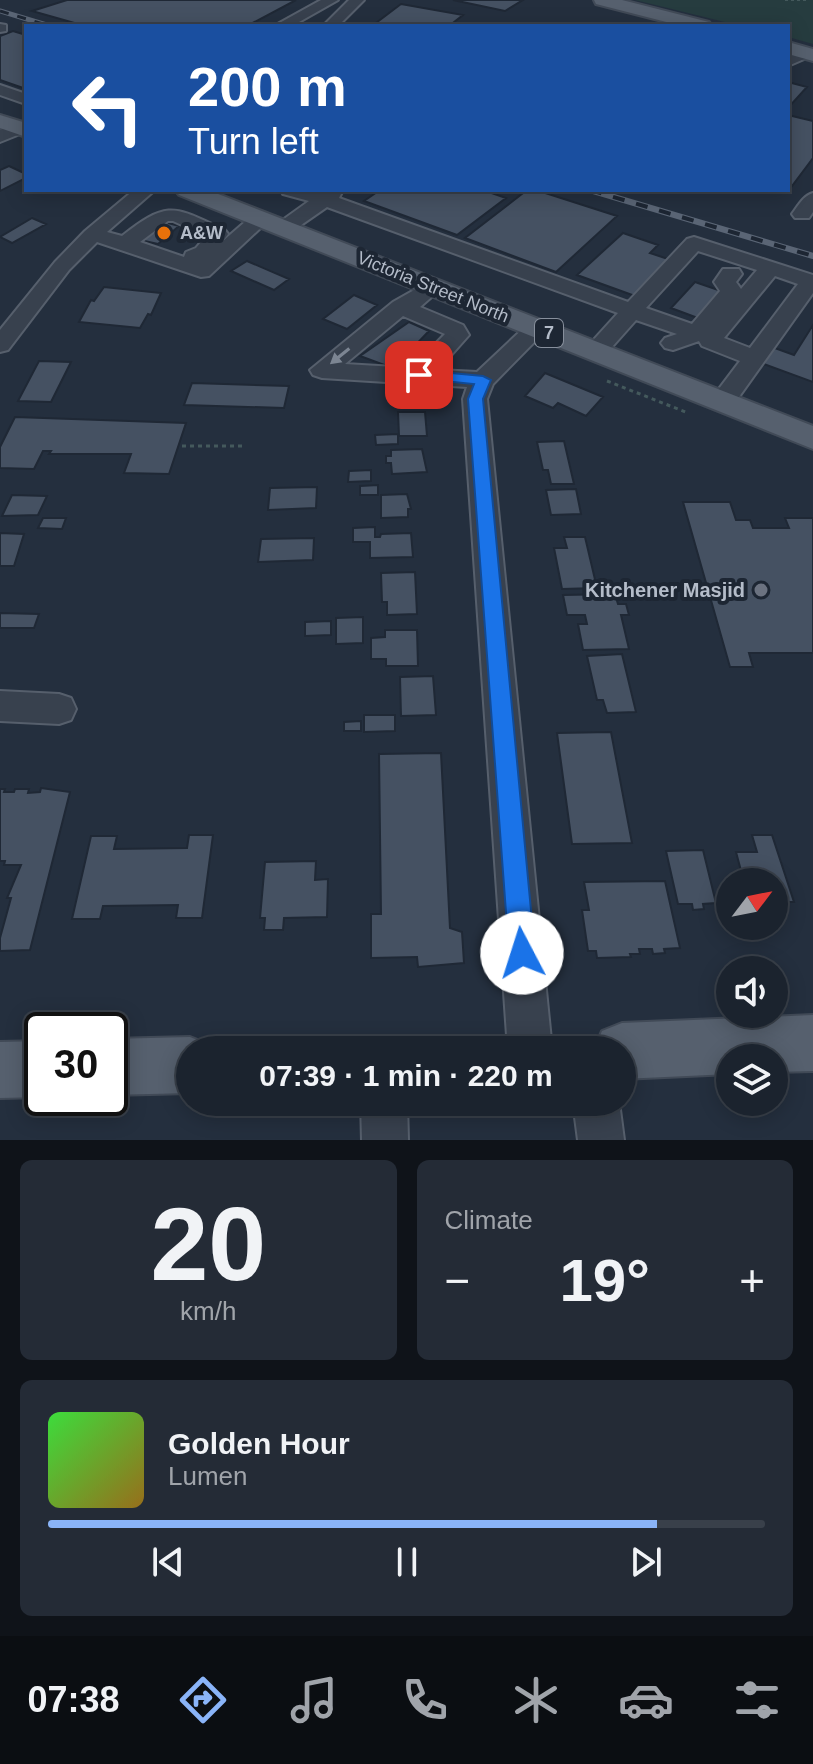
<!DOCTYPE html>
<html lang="en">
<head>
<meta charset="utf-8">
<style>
  :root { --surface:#1b232e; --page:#242b36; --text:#f1f3f6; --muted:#a0a4aa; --line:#39404a; --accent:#8ab4f8 }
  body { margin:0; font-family:Arial,sans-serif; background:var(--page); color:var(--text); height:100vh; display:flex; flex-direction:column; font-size:30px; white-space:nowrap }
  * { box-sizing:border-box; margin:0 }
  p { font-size:26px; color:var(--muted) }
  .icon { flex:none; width:44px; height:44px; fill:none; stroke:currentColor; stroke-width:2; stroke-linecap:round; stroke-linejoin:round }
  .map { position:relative; height:1140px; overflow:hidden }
  .sheet { display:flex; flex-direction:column; gap:20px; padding:20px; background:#0f1319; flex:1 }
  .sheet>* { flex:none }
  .guide { position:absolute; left:24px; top:24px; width:766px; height:168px; border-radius:0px; box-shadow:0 4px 20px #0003,0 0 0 2px var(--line); background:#1a4fa0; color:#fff; overflow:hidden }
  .needle { width:52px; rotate:58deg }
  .fabs { position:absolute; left:716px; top:868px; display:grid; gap:16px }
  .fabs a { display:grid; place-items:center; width:72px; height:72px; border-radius:50%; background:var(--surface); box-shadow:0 4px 20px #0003,0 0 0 2px var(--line); font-size:40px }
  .speed { position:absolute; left:24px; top:1012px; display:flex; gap:16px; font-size:40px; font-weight:700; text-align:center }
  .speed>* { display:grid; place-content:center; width:104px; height:104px; border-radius:50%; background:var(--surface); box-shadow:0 4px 20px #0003,0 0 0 2px var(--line); line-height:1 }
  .speed .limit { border:4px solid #111; border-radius:12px; background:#fff; color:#111 }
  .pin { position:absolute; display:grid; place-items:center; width:68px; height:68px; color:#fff; margin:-34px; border-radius:16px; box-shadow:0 4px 12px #0006 }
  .me { position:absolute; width:88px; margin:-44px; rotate:355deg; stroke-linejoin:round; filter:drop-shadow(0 0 6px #0008) }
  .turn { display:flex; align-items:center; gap:28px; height:168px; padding:0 32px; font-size:36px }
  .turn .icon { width:104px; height:104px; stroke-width:2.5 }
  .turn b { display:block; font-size:56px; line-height:68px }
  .big { font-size:60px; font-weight:600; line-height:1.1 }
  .sheet .card { flex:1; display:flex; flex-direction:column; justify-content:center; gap:12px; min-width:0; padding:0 28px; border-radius:12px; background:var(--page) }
  .sheet .dial { align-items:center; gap:0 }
  .dial b { font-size:104px; line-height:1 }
  .song { display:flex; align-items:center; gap:24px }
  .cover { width:96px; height:96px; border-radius:12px; background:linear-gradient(135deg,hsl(120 70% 55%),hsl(40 70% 35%)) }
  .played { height:8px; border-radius:4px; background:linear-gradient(90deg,var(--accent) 85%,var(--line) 85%) }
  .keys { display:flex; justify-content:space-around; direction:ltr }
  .heat { display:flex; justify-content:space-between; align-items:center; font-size:44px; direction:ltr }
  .sheet .tiles { flex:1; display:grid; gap:20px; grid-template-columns:1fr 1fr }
  .card:last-child { grid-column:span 2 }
  .trip { position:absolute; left:176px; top:1036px; width:460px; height:80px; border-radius:40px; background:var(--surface); box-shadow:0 4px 20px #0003,0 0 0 2px var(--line); font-weight:600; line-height:80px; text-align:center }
  .menu { display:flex; height:128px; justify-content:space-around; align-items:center; background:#0b0e12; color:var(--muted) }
  .menu .icon { width:56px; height:56px }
  .menu .selected { color:var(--accent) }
  .menu b { font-size:36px; color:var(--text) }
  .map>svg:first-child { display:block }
  .green { fill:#263c3f }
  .building { fill:#455162; stroke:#1f2835; stroke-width:2 }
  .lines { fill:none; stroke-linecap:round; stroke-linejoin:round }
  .minor-casing { stroke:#565f6c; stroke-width:4 }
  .major-casing { stroke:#414a57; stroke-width:4 }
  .path-far1 { stroke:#44595c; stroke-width:2; stroke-dasharray:3 3; stroke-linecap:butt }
  .path { stroke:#44595c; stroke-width:3; stroke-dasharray:4 4; stroke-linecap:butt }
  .minor { fill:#38414e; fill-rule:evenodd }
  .major { fill:#56606e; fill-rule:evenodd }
  .rail-far1-casing { stroke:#5a6575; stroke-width:5 }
  .rail-casing { stroke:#5a6575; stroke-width:6 }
  .rail-far1 { stroke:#1d2633; stroke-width:3; stroke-dasharray:9; stroke-linecap:butt }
  .rail { stroke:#1d2633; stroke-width:4; stroke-dasharray:12; stroke-linecap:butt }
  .oneway { fill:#7c8592 }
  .route { fill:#1a73e8; stroke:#114b97; stroke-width:2 }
  .food-dot { fill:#e8710a; stroke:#1d2633; stroke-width:3 }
  .worship-dot { fill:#6b7280; stroke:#1d2633; stroke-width:3 }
  .labels { text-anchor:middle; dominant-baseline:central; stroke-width:8; stroke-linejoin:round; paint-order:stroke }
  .far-poi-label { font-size:18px; font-weight:bold; fill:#b4bcc9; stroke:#1d2633; text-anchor:start }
  .far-street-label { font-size:18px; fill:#b4bcc9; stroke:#1d2633 }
  .shield { fill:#1d2633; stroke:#878f9c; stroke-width:2 }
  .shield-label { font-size:18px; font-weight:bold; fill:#b4bcc9 }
  .poi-label { font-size:20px; font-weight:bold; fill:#b4bcc9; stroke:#1d2633; text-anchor:end }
</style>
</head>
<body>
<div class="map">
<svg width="813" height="1140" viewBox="0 0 813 1140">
  <rect width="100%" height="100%" fill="#242f3e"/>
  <path class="green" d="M635,0H813V44L788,37V26H741Z"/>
  <path class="building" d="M67,0H296L247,26H85L32,11Z
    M453,0H523L505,11Z
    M401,4L463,15L449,26H372Z
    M13,31L26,35V89L0,80V36Z
    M788,82L807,87L788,108Z
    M788,115L813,121V158L792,186L788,185Z
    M9,166L26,174V178L0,191V170Z
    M380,190H483L506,198L457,235L364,201Z
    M527,190H536L617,216L556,272L465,238Z
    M32,218L46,224L12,243L0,237Z
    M161,221L179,226L158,244L140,240Z
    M623,233L658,245L650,253L671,260L635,296L577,275Z
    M247,261L289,279L274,290L231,271Z
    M695,282L727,293L703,320L671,308Z
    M104,287L161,293L151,315L148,314L140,328L79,322L91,300L94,301Z
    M354,295L377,305L347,329L323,319Z
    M409,322L429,331L408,353L405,351L387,366L360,356Z
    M813,325V382L761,363L772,347L794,355Z
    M39,361L71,362L51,402L18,401Z
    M545,373L603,397L586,416L558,403L553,408L525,396Z
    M192,383L289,386L284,408L184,405Z
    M424,385L425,407L400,408V386Z
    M398,412H425L427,436H399Z
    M15,417L186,423L169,474L124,473L131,454H49L51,451H43L34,469L0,468V447Z
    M398,434V444L376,445L375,435Z
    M564,441L574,484H551L548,470H543L537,442Z
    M422,449L427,472L392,474L391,463H386V456H391V450Z
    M371,470V481L348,482L349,471Z
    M378,485V495H360V486Z
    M317,487L316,508L268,510L270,488Z
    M576,489L581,514L551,515L546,490Z
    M407,494L411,509H408V517L381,518V495Z
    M12,495L47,496L38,515L2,516Z
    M683,502H730L736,520H750L753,528H789L785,518H813V653H749L753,667H730Z
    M43,518H66L62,529L38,528Z
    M375,527V537H380L381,534L411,533L413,557L370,558V542H353V528Z
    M0,533L24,534L14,566H0Z
    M564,537H585L597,588L562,589L554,548H567Z
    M314,538L313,560L258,562L261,539Z
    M415,572L417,614L387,615V602H382L381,573Z
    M615,594L618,604H626L629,615H621L629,649L583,650L578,624H587L585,615H567L563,595Z
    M0,613L39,614L34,628H0Z
    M363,617V643L336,644V618Z
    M331,621V635L305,636V622Z
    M385,630H417L418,666H386V659H371V638L385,637Z
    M622,654L636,712L607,713L603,700H597L587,656Z
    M433,676L436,715L401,716L400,677Z
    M364,715H395V731L364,732Z
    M361,721V731H344V722Z
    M611,732L632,843L572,844L557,733Z
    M441,753L450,928L462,932L464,963L418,967L417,957L371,958V914H381L379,754Z
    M41,788L70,792L30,950L0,951V938L11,898H7L21,865H4L5,861H0V789H5L4,792H14L15,789H29L28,793L40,792Z
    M189,835H213L202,918H176L178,905L103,906L100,919H72L91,836H117L114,849L187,848Z
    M752,835H772L794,902H774V882H744L736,852H757Z
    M703,850L716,903L703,904L704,909L693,910L692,904H678L666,851Z
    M316,861L315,880L328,879L327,917L284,918L283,930H264L265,918H260L265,862Z
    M665,881L680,948L664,949L665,953L653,954L652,949H639L640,954H630L631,957L597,958L596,951H588L582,910H589L584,882Z"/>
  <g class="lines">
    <g class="minor-casing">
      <path id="minor" d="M321,0H338L292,26H274Z
        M349,0H364L338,26H323Z
        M0,24L6,25V31L0,32Z
        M806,49L811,50V56L788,66V55Z
        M0,85L26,94V104L0,95Z
        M19,123L26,126L25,132L0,142V130Z
        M134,190H155L107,232L122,236C169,199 174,207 225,230L228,234L223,241L253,215H267L270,219L209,276L201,277L97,242L69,270L8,350L0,352V330L55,262L85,231ZM168,221H173L206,236L196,248L186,252L184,257L140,242Z
        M281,190L321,193L343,190L339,198L628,302L687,239L694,237L813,275V293L731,408H713L709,402L740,361L702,346L699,341L673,350L665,348L661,343L665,338L677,334L636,320L604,356H588L584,351L588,346L618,313L327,207L291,232H277L274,228L277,224L309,201L283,194ZM698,251L757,270L741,289L736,282L742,274L739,269H723L714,282L720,291L692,324L646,308ZM775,276L798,284L750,348L724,338Z
        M813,193V212L809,218H795L792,214C798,206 803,196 813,193Z
        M432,280L443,287L420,307L463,325L469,335L438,370L477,372L529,323H545L548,328L493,384L487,399L552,1050H508L463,399L467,387L322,378L313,375L310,370L393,302ZM403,316L445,334L412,368L345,364Z
        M0,691L59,694L71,698L76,709L71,720L59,724L0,721Z
        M361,1102H407L408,1140H362Z
        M573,1102H619L624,1140H578Z"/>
    </g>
    <g class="major-casing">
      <path id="major" d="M594,0H622L709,22L712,26H682L596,4Z
        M788,42L813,49V61L788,54Z
        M0,115L26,123V137L0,128Z
        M175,190H208L813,426V449L179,195Z
        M813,1015V1071L774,1072V1058H730V1074L622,1079V1050H594L602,1031L622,1023Z
        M190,1037L210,1045L212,1050H190V1093L110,1095V1039Z
        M42,1041V1097L0,1098V1042Z"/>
    </g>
    <path class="path-far1" d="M785,0H807"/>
    <path class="path" d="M607,381L688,413
      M182,446H242"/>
    <use href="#minor" class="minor"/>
    <use href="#major" class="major"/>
    <g class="rail-far1-casing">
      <path id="rail-far1" d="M0,11L50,26"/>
    </g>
    <g class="rail-casing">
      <path id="rail" d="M590,190L813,256"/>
    </g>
    <use href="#rail-far1" class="rail-far1"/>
    <use href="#rail" class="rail"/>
  </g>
  <defs><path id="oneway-solid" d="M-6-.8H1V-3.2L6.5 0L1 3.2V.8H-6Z" transform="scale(2)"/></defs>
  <use class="oneway" href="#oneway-solid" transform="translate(340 356) rotate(141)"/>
  <path class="route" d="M419,370L483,376L491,380L483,399L535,953L531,962L522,966L513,962L509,953L468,399L474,384L414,378V372Z"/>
  <circle class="food-dot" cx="164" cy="233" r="8"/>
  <circle class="worship-dot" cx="761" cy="590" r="8"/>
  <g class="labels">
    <g class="far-poi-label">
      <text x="180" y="233">A&amp;W</text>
    </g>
    <g class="far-street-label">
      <text transform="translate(433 287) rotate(22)">Victoria Street North</text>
    </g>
    <rect class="shield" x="535" y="319" width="28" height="28" rx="6"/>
    <g class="shield-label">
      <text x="549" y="333">7</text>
    </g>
    <g class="poi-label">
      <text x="745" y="590">Kitchener Masjid</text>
    </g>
  </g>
</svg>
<div class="fabs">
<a><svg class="needle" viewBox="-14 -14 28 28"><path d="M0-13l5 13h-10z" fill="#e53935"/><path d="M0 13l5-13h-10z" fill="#a0a4aa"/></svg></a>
<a><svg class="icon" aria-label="sound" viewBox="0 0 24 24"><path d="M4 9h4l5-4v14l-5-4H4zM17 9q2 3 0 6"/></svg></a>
<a><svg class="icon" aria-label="layers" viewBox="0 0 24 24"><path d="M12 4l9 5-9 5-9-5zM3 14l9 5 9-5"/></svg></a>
</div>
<div class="speed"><div class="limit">30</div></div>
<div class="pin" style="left:419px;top:375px;background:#d93025"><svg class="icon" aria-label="arrive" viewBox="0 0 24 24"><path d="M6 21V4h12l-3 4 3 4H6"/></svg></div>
<svg class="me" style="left:522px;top:953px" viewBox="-20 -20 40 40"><circle r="19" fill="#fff"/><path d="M0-13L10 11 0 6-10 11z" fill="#1a73e8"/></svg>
<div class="trip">07:39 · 1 min · 220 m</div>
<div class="guide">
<div class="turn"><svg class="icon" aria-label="left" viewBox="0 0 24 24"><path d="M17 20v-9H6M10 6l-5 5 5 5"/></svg><div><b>200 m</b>Turn left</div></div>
</div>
</div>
<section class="sheet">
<div class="tiles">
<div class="card dial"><b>20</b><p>km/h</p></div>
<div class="card"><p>Climate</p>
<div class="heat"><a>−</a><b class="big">19°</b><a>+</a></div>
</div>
<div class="card">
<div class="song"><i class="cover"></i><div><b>Golden Hour</b><p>Lumen</p></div></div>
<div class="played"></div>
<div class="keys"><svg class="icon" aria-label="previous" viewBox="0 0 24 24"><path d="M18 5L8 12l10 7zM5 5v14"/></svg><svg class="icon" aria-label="pause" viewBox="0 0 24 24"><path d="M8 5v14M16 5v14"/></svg><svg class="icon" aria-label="next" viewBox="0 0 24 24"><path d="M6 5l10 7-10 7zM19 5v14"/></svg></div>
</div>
</div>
</section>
<nav class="menu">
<b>07:38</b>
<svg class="icon selected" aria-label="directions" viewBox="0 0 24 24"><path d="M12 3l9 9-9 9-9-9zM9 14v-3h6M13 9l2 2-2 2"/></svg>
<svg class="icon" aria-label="music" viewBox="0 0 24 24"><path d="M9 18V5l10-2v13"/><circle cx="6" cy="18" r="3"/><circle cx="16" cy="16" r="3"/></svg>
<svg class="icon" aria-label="phone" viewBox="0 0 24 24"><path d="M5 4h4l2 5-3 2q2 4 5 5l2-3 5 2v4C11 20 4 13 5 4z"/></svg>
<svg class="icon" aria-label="climate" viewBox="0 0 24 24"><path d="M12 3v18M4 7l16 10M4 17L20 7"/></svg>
<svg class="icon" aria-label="car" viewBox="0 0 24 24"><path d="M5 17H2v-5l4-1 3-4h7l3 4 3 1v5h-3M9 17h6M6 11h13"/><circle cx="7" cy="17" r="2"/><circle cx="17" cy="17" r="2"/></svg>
<svg class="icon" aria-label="filters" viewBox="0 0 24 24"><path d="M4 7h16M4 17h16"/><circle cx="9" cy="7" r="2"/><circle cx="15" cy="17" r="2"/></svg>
</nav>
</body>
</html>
